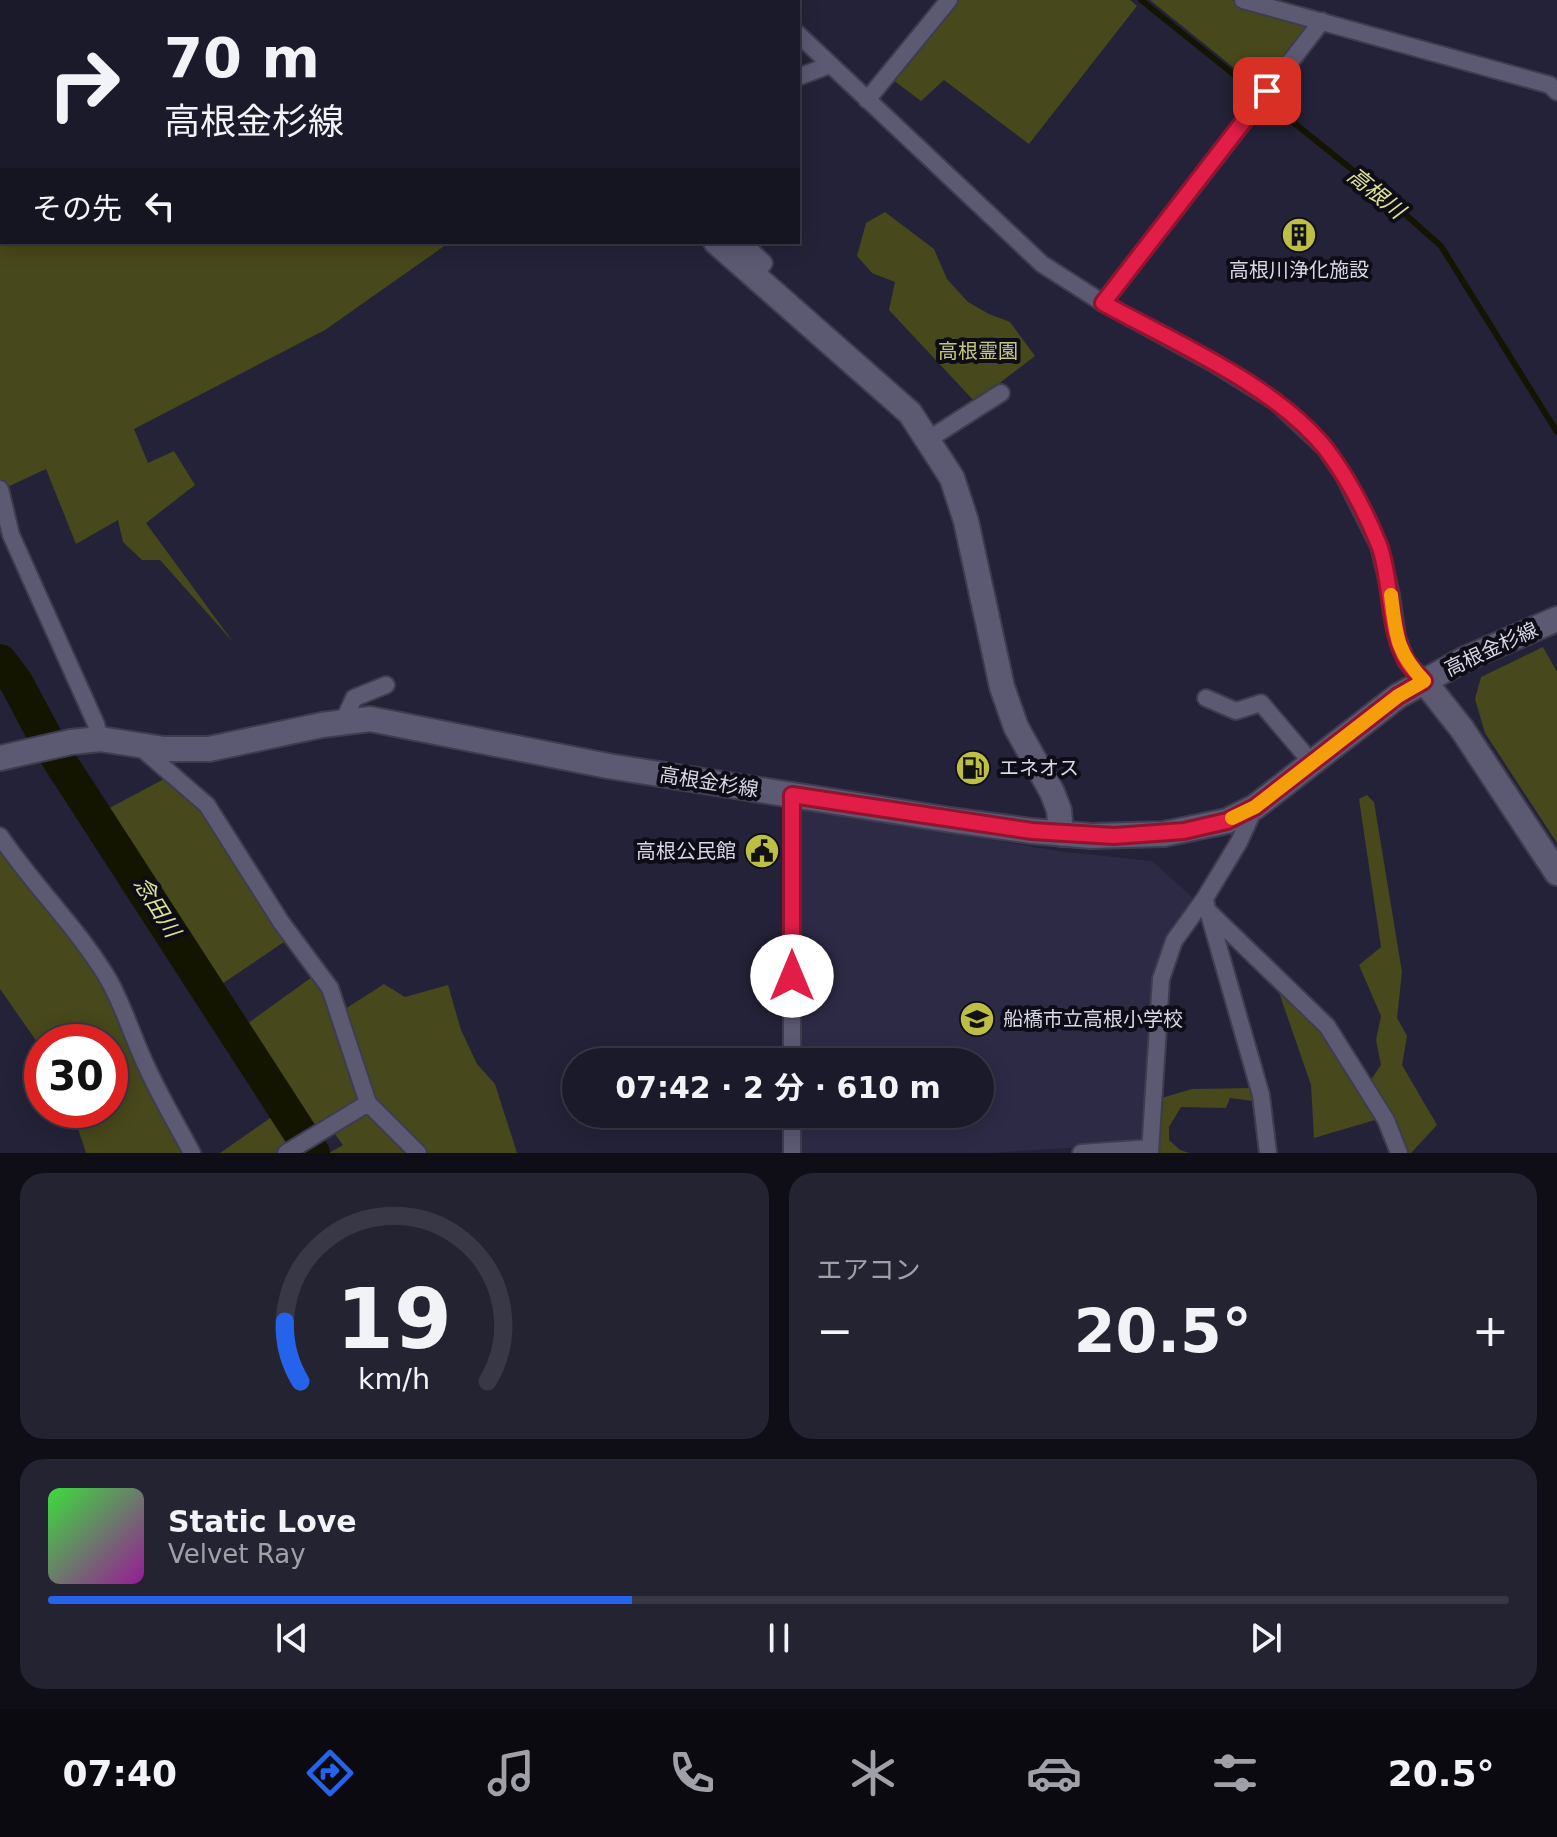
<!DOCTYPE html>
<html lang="ja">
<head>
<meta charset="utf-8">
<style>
  :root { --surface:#1b1a2a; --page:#242332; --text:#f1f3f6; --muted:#a0a1a8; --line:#393847; --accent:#2563eb }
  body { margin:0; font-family:"DejaVu Sans","Noto Sans JP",sans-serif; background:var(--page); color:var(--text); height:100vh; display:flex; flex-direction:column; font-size:30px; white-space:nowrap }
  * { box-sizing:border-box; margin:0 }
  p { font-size:26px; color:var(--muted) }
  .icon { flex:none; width:44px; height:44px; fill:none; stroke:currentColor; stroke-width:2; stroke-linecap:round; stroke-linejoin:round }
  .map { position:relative; height:1153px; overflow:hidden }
  .side { display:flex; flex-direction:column; gap:20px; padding:20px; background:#0f0e17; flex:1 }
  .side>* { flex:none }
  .banner { position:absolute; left:0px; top:0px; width:800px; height:244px; box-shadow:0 4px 20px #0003,0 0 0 2px var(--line); background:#1b1a2a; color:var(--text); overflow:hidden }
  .speed { position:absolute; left:24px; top:1024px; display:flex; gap:16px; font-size:40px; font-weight:700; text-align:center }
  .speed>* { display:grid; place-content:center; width:104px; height:104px; border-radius:50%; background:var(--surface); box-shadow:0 4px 20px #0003,0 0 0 2px var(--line); line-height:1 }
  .speed .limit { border:12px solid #d22; background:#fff; color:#111 }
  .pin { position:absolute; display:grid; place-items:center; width:68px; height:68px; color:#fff; margin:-34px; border-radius:16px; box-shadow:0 4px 12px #0006 }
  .me { position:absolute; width:88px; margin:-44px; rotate:0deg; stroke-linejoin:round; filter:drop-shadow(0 0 6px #0008) }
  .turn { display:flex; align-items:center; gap:28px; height:168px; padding:0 32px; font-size:36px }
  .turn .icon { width:104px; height:104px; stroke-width:2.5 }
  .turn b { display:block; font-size:56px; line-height:68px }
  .then { display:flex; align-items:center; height:76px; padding:0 32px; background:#0003; gap:16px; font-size:30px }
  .big { font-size:60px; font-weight:700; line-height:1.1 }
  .side .widget { flex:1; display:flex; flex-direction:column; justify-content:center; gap:12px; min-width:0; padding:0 28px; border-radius:24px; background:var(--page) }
  .side .dial { align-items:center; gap:0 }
  .dial svg { height:208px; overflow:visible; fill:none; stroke:var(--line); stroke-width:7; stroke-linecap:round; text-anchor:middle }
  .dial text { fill:var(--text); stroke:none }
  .song { display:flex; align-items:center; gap:24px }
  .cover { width:96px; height:96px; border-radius:12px; background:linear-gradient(135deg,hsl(120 70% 55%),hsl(300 70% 35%)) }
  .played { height:8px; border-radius:4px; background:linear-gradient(90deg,var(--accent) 40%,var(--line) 40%) }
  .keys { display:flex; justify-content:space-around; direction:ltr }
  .heat { display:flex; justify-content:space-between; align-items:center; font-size:44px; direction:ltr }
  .side .tiles { flex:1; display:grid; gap:20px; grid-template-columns:1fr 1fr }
  .widget:last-child { grid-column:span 2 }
  .trip { position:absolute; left:562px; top:1048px; width:432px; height:80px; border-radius:40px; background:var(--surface); box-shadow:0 4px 20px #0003,0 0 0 2px var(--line); font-weight:700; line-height:80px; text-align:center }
  .dock { display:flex; height:128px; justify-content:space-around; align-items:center; background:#0b0a11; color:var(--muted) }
  .dock .icon { width:56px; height:56px }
  .dock .current { color:var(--accent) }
  .dock b { font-size:36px; color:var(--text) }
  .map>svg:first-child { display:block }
  .built { fill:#2d2a46 }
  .green { fill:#47481b }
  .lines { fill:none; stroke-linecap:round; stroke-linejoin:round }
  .stream { stroke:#141500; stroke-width:6 }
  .river { stroke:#141500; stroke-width:34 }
  .street-casing { stroke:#3e3c4e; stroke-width:20 }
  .secondary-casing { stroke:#3e3c4e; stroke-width:28 }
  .street { stroke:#5c5a73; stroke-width:16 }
  .secondary { stroke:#5c5a73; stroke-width:24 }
  .route-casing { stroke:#92132f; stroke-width:20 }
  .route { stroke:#e11d48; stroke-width:14 }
  .slow { stroke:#f59e0b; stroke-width:14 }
  .labels { text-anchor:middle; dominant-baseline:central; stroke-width:8; stroke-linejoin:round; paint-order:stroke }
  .poi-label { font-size:20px; fill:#d8d8e6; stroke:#0e0d17; text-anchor:start }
  .park-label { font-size:20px; fill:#c5c97d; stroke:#0e0d17 }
  .street-label { font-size:20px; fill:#d8d8e6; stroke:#0e0d17 }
  .water-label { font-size:22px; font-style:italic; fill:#dde194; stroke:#0e0d17 }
</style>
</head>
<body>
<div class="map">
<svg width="1557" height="1153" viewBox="0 0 1557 1153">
  <rect width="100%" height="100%" fill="#242238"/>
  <path class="built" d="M802,809L1065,852L1152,861L1192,897L1191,904L1156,977L1142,1143L990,1153H800V1114H980V1062H800Z"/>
  <path class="green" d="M248,0H437L249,2Z
    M959,0H1130L1137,6L1029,144L944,80L921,101L893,80Z
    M1150,0H1232L1240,6L1311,25L1260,89Z
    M0,160L2,242H450L325,330L134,429L148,463L174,451L195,485L146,523L233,642L160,560H142L123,542L118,520L76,544L46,469L3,489L0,480Z
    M885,212L934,249L947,279L968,302L989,314L1010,322L1035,356L975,402L889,310L895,282L872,273L857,256L866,223Z
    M1543,647L1557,672V843L1485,733L1475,699L1481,677Z
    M164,779L199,805L284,942L207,994L87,820Z
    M1367,795L1374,802L1402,972L1397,1018L1407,1036L1402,1065L1437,1125L1411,1153H1407L1393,1118L1370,1081L1381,1065L1376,1040L1381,1016L1359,965L1381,947L1359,799Z
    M0,847L65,926L101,979L185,1153H86L72,1110H110V1042H42V1049L0,989Z
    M312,977L326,994L360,1098L309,1132L233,1034Z
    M1275,981L1324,1032L1375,1120L1314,1138L1311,1085Z
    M384,984L405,997L448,985L461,1030L477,1064L495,1084L517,1153H422L371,1101L345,1009Z
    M1251,1088L1253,1101L1230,1098L1226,1108L1181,1107L1169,1127V1140L1180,1150L1189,1153H1156L1158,1099L1192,1089Z
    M365,1109L409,1153H329L343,1145L332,1130Z
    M276,1114L294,1140L276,1153H220Z"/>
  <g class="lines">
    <path class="stream" d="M1141,0L1380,192L1441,246L1557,432"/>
    <path class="river" d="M0,661L16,682L50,746L313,1153"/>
    <g class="street-casing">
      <path id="street" d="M764,0L766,2
        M1243,0L1550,85L1557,92
        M449,2L450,0
        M798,34L1042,264L1103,303L1215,364L1276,402L1325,448L1344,476L1379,546L1391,595L1397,637L1406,661L1424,681
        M798,77L830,65
        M867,100L949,0
        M742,242L764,263L753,276
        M1103,303L1322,21
        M929,439L1001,393
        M0,489L11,535L96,724L100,739
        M1206,698L1236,711L1261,703L1312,763
        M343,722L354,698L386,685
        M139,746L207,805L281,922L330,988L368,1103L418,1153
        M1255,807L1239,842L1205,898L1207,910L1327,1026L1386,1120L1399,1153
        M0,836C33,885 76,926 107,977C123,1004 131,1033 144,1061C158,1093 176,1123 192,1153
        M1209,914L1261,1095L1268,1153
        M792,1062V795
        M286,1153L368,1103
        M792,1153V1114
        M1081,1153L1150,1148
        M1150,1153L1161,979L1174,941L1205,898"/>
    </g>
    <g class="secondary-casing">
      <path id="secondary" d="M26,0L28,2
        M544,0L545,2
        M124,2L127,0
        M716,242L910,413L952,478L966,521L1002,687L1016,727L1052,792L1059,810L1061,834
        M1424,681L1462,729L1557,873
        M0,758L71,742L100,739L164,749H209L322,725L370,719L608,766L951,820L1032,831L1091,836L1164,834L1227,821L1255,807L1398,696L1465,659L1557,619"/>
    </g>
    <use href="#street" class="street"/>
    <use href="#secondary" class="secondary"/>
  </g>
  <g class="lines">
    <g class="route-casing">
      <path id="route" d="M792,976V795L1032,831L1114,836L1184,831L1227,821L1255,807L1398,696L1424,681C1419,675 1412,670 1408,663C1388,635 1392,579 1379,545C1366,513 1347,477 1326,449C1275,385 1174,342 1103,303L1267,91"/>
    </g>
    <use href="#route" class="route"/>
    <path class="slow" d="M1232,818L1255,807L1398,696L1424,681C1396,652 1396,634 1391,595"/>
  </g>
  <defs>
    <g id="building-disc" transform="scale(1.8)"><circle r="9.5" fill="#bcbf44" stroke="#0e0d17"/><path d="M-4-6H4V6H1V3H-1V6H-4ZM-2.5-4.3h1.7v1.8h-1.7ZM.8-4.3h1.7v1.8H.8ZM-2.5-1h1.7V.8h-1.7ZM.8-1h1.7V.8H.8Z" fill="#111"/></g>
    <g id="fuel-disc" transform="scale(1.8)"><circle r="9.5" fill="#bcbf44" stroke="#0e0d17"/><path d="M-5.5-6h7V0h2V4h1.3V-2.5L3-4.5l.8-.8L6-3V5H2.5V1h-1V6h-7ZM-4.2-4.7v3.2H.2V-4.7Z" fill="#111"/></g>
    <g id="civic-disc" transform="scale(1.8)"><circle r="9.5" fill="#bcbf44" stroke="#0e0d17"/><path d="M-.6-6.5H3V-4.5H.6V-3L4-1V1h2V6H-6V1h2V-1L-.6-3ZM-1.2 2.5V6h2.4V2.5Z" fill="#111"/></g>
    <g id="school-disc" transform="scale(1.8)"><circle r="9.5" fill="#bcbf44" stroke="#0e0d17"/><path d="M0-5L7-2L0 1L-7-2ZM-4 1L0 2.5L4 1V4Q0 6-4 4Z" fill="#111"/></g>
  </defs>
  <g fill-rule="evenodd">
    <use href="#building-disc" x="1299" y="235"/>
    <use href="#fuel-disc" x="973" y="768"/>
    <use href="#civic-disc" x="762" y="851"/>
    <use href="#school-disc" x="977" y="1019"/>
  </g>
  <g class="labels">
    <g class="poi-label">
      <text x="1299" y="270" text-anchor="middle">高根川浄化施設</text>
      <text x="999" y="768">エネオス</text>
      <text x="736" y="851" text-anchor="end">高根公民館</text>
      <text x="1003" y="1019">船橋市立高根小学校</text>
    </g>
    <g class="park-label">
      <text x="978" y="351">高根霊園</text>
    </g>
    <g class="street-label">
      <text transform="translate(1491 649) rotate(-25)">高根金杉線</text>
      <text transform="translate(709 782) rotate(9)">高根金杉線</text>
    </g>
    <g class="water-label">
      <text transform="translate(1376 193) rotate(39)">高根川</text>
      <text transform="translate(157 907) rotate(58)">念田川</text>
    </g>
  </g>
</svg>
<div class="speed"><div class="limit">30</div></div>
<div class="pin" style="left:1267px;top:91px;background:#d93025"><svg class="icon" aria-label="arrive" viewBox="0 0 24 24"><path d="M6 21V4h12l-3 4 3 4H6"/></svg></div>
<svg class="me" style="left:792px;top:976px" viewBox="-20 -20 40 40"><circle r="19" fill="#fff"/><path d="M0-13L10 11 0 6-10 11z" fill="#e11d48"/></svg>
<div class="trip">07:42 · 2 分 · 610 m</div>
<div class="banner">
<div class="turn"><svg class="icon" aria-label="right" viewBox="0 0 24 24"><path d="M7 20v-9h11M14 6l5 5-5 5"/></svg><div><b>70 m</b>高根金杉線</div></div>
<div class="then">その先<svg class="icon" aria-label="left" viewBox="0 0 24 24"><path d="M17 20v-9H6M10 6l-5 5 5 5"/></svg></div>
</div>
</div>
<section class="side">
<div class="tiles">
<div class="widget dial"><svg viewBox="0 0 100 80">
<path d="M14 69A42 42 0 1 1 86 69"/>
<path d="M14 69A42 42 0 0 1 8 46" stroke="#2563eb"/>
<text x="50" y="56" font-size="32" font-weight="700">19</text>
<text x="50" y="72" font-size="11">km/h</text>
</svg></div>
<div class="widget"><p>エアコン</p>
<div class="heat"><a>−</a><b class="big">20.5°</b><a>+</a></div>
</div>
<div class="widget">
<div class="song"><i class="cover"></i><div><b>Static Love</b><p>Velvet Ray</p></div></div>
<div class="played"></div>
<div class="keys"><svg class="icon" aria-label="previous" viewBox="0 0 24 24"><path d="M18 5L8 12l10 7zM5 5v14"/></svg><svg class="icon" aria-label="pause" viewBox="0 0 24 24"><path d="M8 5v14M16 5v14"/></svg><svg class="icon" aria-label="next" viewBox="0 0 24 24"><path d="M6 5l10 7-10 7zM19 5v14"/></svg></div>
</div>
</div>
</section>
<nav class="dock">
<b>07:40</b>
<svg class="icon current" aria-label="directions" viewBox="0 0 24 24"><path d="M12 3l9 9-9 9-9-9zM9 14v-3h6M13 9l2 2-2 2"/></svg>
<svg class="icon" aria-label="music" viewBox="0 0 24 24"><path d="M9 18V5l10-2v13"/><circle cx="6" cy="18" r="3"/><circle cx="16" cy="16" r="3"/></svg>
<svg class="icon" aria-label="phone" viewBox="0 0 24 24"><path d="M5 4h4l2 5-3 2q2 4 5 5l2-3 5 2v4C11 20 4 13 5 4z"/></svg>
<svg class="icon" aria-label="climate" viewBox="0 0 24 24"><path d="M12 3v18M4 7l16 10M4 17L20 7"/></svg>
<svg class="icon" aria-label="car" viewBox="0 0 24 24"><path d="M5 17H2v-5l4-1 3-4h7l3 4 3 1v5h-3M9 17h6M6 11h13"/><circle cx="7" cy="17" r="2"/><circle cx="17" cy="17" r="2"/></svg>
<svg class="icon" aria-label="filters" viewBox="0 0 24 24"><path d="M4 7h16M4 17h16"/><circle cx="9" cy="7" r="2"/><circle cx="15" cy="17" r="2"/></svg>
<b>20.5°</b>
</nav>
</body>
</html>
